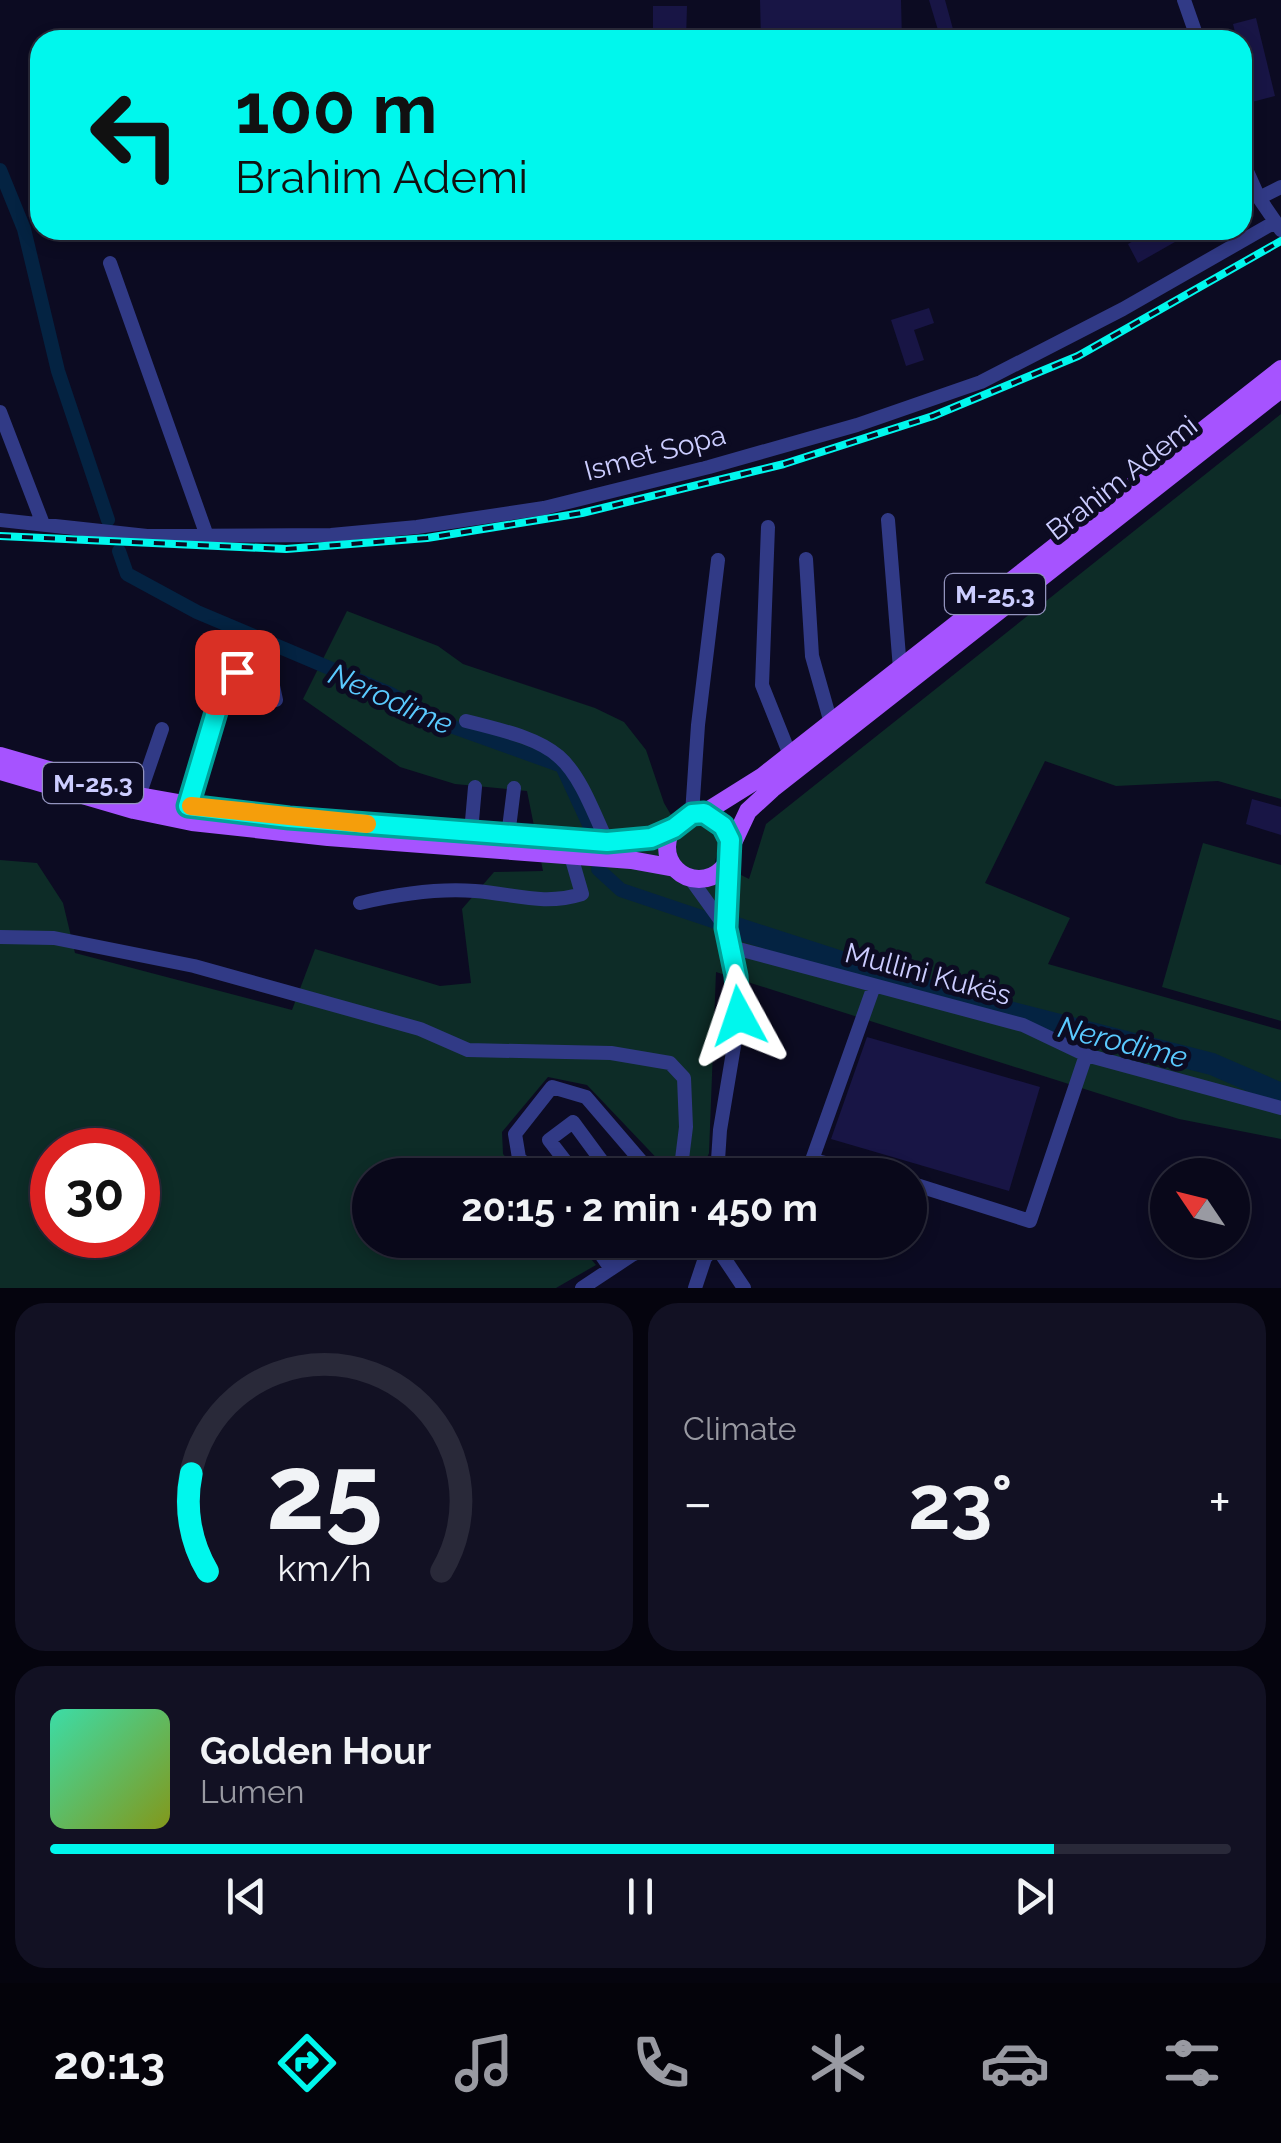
<!DOCTYPE html>
<html lang="en">
<head>
<meta charset="utf-8">
<style>
  :root { --surface:#09081a; --page:#121123; --text:#f1f3f6; --muted:#999aa2; --line:#292939; --accent:#00f7ed }
  body { margin:0; font-family:Raleway,sans-serif; background:var(--page); color:var(--text); height:100vh; display:flex; flex-direction:column; font-size:38px; white-space:nowrap }
  * { box-sizing:border-box; margin:0 }
  p { font-size:32px; color:var(--muted) }
  .icon { flex:none; width:55px; height:55px; fill:none; stroke:currentColor; stroke-width:2; stroke-linecap:round; stroke-linejoin:round }
  .map { position:relative; height:1288px; overflow:hidden }
  .details { display:flex; flex-direction:column; gap:15px; padding:15px; background:#05040e; flex:1 }
  .details>* { flex:none }
  .top-card { position:absolute; left:30px; top:30px; width:1222px; height:210px; border-radius:30px; box-shadow:0 5px 15px #0003,0 0 0 2px var(--line); background:#00f7ed; color:#111; overflow:hidden }
  .needle { width:65px; rotate:305deg }
  .fabs { position:absolute; left:1150px; top:1158px; display:grid; gap:20px }
  .fabs a { display:grid; place-items:center; width:100px; height:100px; border-radius:50%; background:var(--surface); box-shadow:0 5px 15px #0003,0 0 0 2px var(--line); font-size:50px }
  .speed { position:absolute; left:30px; top:1128px; display:flex; gap:20px; font-size:50px; font-weight:700; text-align:center }
  .speed>* { display:grid; place-content:center; width:130px; height:130px; border-radius:50%; background:var(--surface); box-shadow:0 5px 15px #0003,0 0 0 2px var(--line); line-height:1 }
  .speed .limit { border:15px solid #d22; background:#fff; color:#111 }
  .pin { position:absolute; display:grid; place-items:center; width:85px; height:85px; color:#fff; margin:-42px; border-radius:20px; box-shadow:0 5px 15px #0006 }
  .me { position:absolute; width:110px; margin:-55px; rotate:355deg; stroke-linejoin:round; filter:drop-shadow(0 0 8px #0008) }
  .turn { display:flex; align-items:center; gap:35px; height:210px; padding:0 40px; font-size:45px }
  .turn .icon { width:130px; height:130px; stroke-width:2.5 }
  .turn b { display:block; font-size:70px; line-height:85px }
  .big { font-size:75px; font-weight:700; line-height:1.1 }
  .details .card { flex:1; display:flex; flex-direction:column; justify-content:center; gap:15px; min-width:0; padding:0 35px; border-radius:30px; background:var(--page) }
  .details .dial { align-items:center; gap:0 }
  .dial svg { height:260px; overflow:visible; fill:none; stroke:var(--line); stroke-width:7; stroke-linecap:round; text-anchor:middle }
  .dial text { fill:var(--text); stroke:none }
  .song { display:flex; align-items:center; gap:30px }
  .cover { width:120px; height:120px; border-radius:15px; background:linear-gradient(135deg,hsl(160 70% 55%),hsl(70 70% 35%)) }
  .played { height:10px; border-radius:5px; background:linear-gradient(90deg,var(--accent) 85%,var(--line) 85%) }
  .keys { display:flex; justify-content:space-around; direction:ltr }
  .heat { display:flex; justify-content:space-between; align-items:center; font-size:55px; direction:ltr }
  .details .tiles { flex:1; display:grid; gap:15px; grid-template-columns:1fr 1fr }
  .card:last-child { grid-column:span 2 }
  .trip { position:absolute; left:352px; top:1158px; width:575px; height:100px; border-radius:50px; background:var(--surface); box-shadow:0 5px 15px #0003,0 0 0 2px var(--line); font-weight:700; line-height:100px; text-align:center }
  .menu { display:flex; height:160px; justify-content:space-around; align-items:center; background:#04030a; color:var(--muted) }
  .menu .icon { width:70px; height:70px }
  .menu .on { color:var(--accent) }
  .menu b { font-size:45px; color:var(--text) }
  .map>svg:first-child { display:block }
  .green { fill:#0d2c27; fill-rule:evenodd }
  .lines { fill:none; stroke-linecap:round; stroke-linejoin:round }
  .canal { stroke:#042342; stroke-width:14 }
  .river { stroke:#042342; stroke-width:22 }
  .building { fill:#181545 }
  .minor { stroke:#313a86; stroke-width:14 }
  .major { stroke:#a653ff; stroke-width:18 }
  .rail-casing { stroke:#00f7ed; stroke-width:8 }
  .rail { stroke:#0c0b22; stroke-width:4; stroke-dasharray:11; stroke-linecap:butt }
  .route-casing { stroke:#00a19a; stroke-width:25 }
  .route { stroke:#00f7ed; stroke-width:18 }
  .slow { stroke:#f59e0b; stroke-width:18 }
  .labels { text-anchor:middle; dominant-baseline:central; stroke-width:10; stroke-linejoin:round; paint-order:stroke }
  .shield { fill:#0c0b22; stroke:#9293bd; stroke-width:2.5 }
  .shield-label { font-size:25px; font-weight:bold; fill:#cccdff }
  .street-label { font-size:28px; fill:#cccdff; stroke:#0c0b22 }
  .water-label { font-size:30px; font-style:italic; fill:#5acaff; stroke:#0c0b22 }
</style>
</head>
<body>
<div class="map">
<svg width="1281" height="1288" viewBox="0 0 1281 1288">
  <rect width="100%" height="100%" fill="#0c0b22"/>
  <path class="green" d="M1281,414V799L1218,781L1116,786L1045,761L985,883L1070,918L1048,964L1281,1030V1139L1179,1119L716,972L709,1153L700,1175H678L667,1169L587,1085L548,1077L502,1132L503,1154L521,1175H370V1240H575L596,1265L556,1288H0V860L37,863L63,903L75,953L292,1010L315,949L440,986L471,983L462,909L494,872L543,871L527,791L455,784L400,767L303,699L347,611L438,646L463,664L595,708L624,722L646,750L664,803L681,832L698,825L712,829L720,841L715,862L749,879L766,824ZM52,1150H138V1235H52Z
    M1203,843L1281,865V1021L1162,987Z"/>
  <g class="lines">
    <path class="canal" d="M0,170L24,229L58,371L108,520
      M119,551L127,574L197,612L391,694L442,723L562,766L593,833
      M598,869L621,890L719,923"/>
    <path class="river" d="M733,927L946,996L1212,1064L1281,1094"/>
  </g>
  <path class="building" d="M760,0H901L902,40H761Z
    M929,0H945L956,40H941Z
    M653,6H687L686,40H653Z
    M1256,18L1275,96L1252,102L1242,61V40H1237L1233,24Z
    M1152,230H1196L1138,263L1128,244Z
    M929,308L934,323L914,330L924,360L906,366L891,320Z
    M1252,799L1281,807V835L1246,824Z
    M867,1037L1040,1087L1009,1191L831,1139Z"/>
  <g class="lines">
    <path class="minor" d="M1184,0L1198,40
      M1242,160L1259,198L1281,230
      M1259,198L1281,187
      M110,263L207,536
      M0,412L43,524
      M0,520L147,536L331,535L417,527L544,508L709,467L857,425L981,382L1123,309L1275,222
      M888,520L900,669
      M768,527L762,685L790,755
      M806,559L812,656L831,723
      M466,721C564,745 568,751 607,842
      M139,796L162,729
      M188,806L222,692L237,672H258L273,686L276,700
      M692,814L698,725L718,560
      M471,832L475,787
      M508,836L514,788
      M690,878L726,928
      M360,903C398,894 436,888 475,891C515,894 543,906 582,894L571,856
      M0,937L54,938L194,966L420,1029L468,1050L611,1053L670,1063L684,1078L686,1127L680,1175
      M731,947L1023,1025L1086,1055L1281,1108
      M874,986L812,1160L880,1175
      M537,1175L519,1158L515,1134L552,1087L586,1097L653,1175
      M576,1175L549,1140L573,1122L612,1175
      M717,1175L720,1130L739,1016L736,976L726,928L728,861
      M910,1183L1030,1221L1086,1055
      M591,1240L611,1269
      M670,1240L707,1256
      M712,1240L744,1288
      M582,1288L632,1255L664,1240
      M695,1288L711,1240"/>
    <path class="major" d="M0,756L139,796L218,810L607,842L637,841L674,828
      M0,771L134,810L192,822L328,837L631,860L675,868
      M704,813L763,776L1281,369
      M667 847a32 32 0 1 1 64 0a32 32 0 1 1-64 0Z
      M731,847L748,811L772,789L1281,389"/>
    <g class="rail-casing">
      <path id="rail" d="M0,536L286,549L427,538L582,513L784,464L933,416L1078,356L1281,241"/>
    </g>
    <use href="#rail" class="rail"/>
  </g>
  <g class="lines">
    <g class="route-casing">
      <path id="route" d="M237,672L222,692L188,806L289,818L607,842L651,838L674,828L692,814L704,813L723,826L730,840L726,928L736,976L739,1016"/>
    </g>
    <use href="#route" class="route"/>
    <path class="slow" d="M191,806L367,824"/>
  </g>
  <g class="labels">
    <g class="shield">
      <rect x="945" y="574" width="100" height="40" rx="8"/>
      <rect x="43" y="763" width="100" height="40" rx="8"/>
    </g>
    <g class="shield-label">
      <text x="995" y="594">M-25.3</text>
      <text x="93" y="783">M-25.3</text>
    </g>
    <g class="street-label">
      <text transform="translate(655 453) rotate(-15)">Ismet Sopa</text>
      <text transform="translate(1122 478) rotate(-38)">Brahim Ademi</text>
      <text transform="translate(928 974) rotate(15)">Mullini Kukës</text>
    </g>
    <g class="water-label">
      <text transform="translate(391 699) rotate(24)">Nerodime</text>
      <text transform="translate(1123 1042) rotate(14)">Nerodime</text>
    </g>
  </g>
</svg>
<div class="fabs">
<a><svg class="needle" viewBox="-14 -14 28 28"><path d="M0-13l5 13h-10z" fill="#e53935"/><path d="M0 13l5-13h-10z" fill="#999aa2"/></svg></a>
</div>
<div class="speed"><div class="limit">30</div></div>
<div class="pin" style="left:237px;top:672px;background:#d93025"><svg class="icon" aria-label="arrive" viewBox="0 0 24 24"><path d="M6 21V4h12l-3 4 3 4H6"/></svg></div>
<svg class="me" style="left:739px;top:1016px" viewBox="-20 -20 40 40"><path d="M0-17L14 15 0 8-14 15z" fill="#00f7ed" stroke="#fff" stroke-width="4"/></svg>
<div class="trip">20:15 · 2 min · 450 m</div>
<div class="top-card">
<div class="turn"><svg class="icon" aria-label="left" viewBox="0 0 24 24"><path d="M17 20v-9H6M10 6l-5 5 5 5"/></svg><div><b>100 m</b>Brahim Ademi</div></div>
</div>
</div>
<section class="details">
<div class="tiles">
<div class="card dial"><svg viewBox="0 0 100 80">
<path d="M14 69A42 42 0 1 1 86 69"/>
<path d="M14 69A42 42 0 0 1 9 39" stroke="#00f7ed"/>
<text x="50" y="56" font-size="32" font-weight="700">25</text>
<text x="50" y="72" font-size="11">km/h</text>
</svg></div>
<div class="card"><p>Climate</p>
<div class="heat"><a>−</a><b class="big">23°</b><a>+</a></div>
</div>
<div class="card">
<div class="song"><i class="cover"></i><div><b>Golden Hour</b><p>Lumen</p></div></div>
<div class="played"></div>
<div class="keys"><svg class="icon" aria-label="previous" viewBox="0 0 24 24"><path d="M18 5L8 12l10 7zM5 5v14"/></svg><svg class="icon" aria-label="pause" viewBox="0 0 24 24"><path d="M8 5v14M16 5v14"/></svg><svg class="icon" aria-label="next" viewBox="0 0 24 24"><path d="M6 5l10 7-10 7zM19 5v14"/></svg></div>
</div>
</div>
</section>
<nav class="menu">
<b>20:13</b>
<svg class="icon on" aria-label="directions" viewBox="0 0 24 24"><path d="M12 3l9 9-9 9-9-9zM9 14v-3h6M13 9l2 2-2 2"/></svg>
<svg class="icon" aria-label="music" viewBox="0 0 24 24"><path d="M9 18V5l10-2v13"/><circle cx="6" cy="18" r="3"/><circle cx="16" cy="16" r="3"/></svg>
<svg class="icon" aria-label="phone" viewBox="0 0 24 24"><path d="M5 4h4l2 5-3 2q2 4 5 5l2-3 5 2v4C11 20 4 13 5 4z"/></svg>
<svg class="icon" aria-label="climate" viewBox="0 0 24 24"><path d="M12 3v18M4 7l16 10M4 17L20 7"/></svg>
<svg class="icon" aria-label="car" viewBox="0 0 24 24"><path d="M5 17H2v-5l4-1 3-4h7l3 4 3 1v5h-3M9 17h6M6 11h13"/><circle cx="7" cy="17" r="2"/><circle cx="17" cy="17" r="2"/></svg>
<svg class="icon" aria-label="filters" viewBox="0 0 24 24"><path d="M4 7h16M4 17h16"/><circle cx="9" cy="7" r="2"/><circle cx="15" cy="17" r="2"/></svg>
</nav>
</body>
</html>
